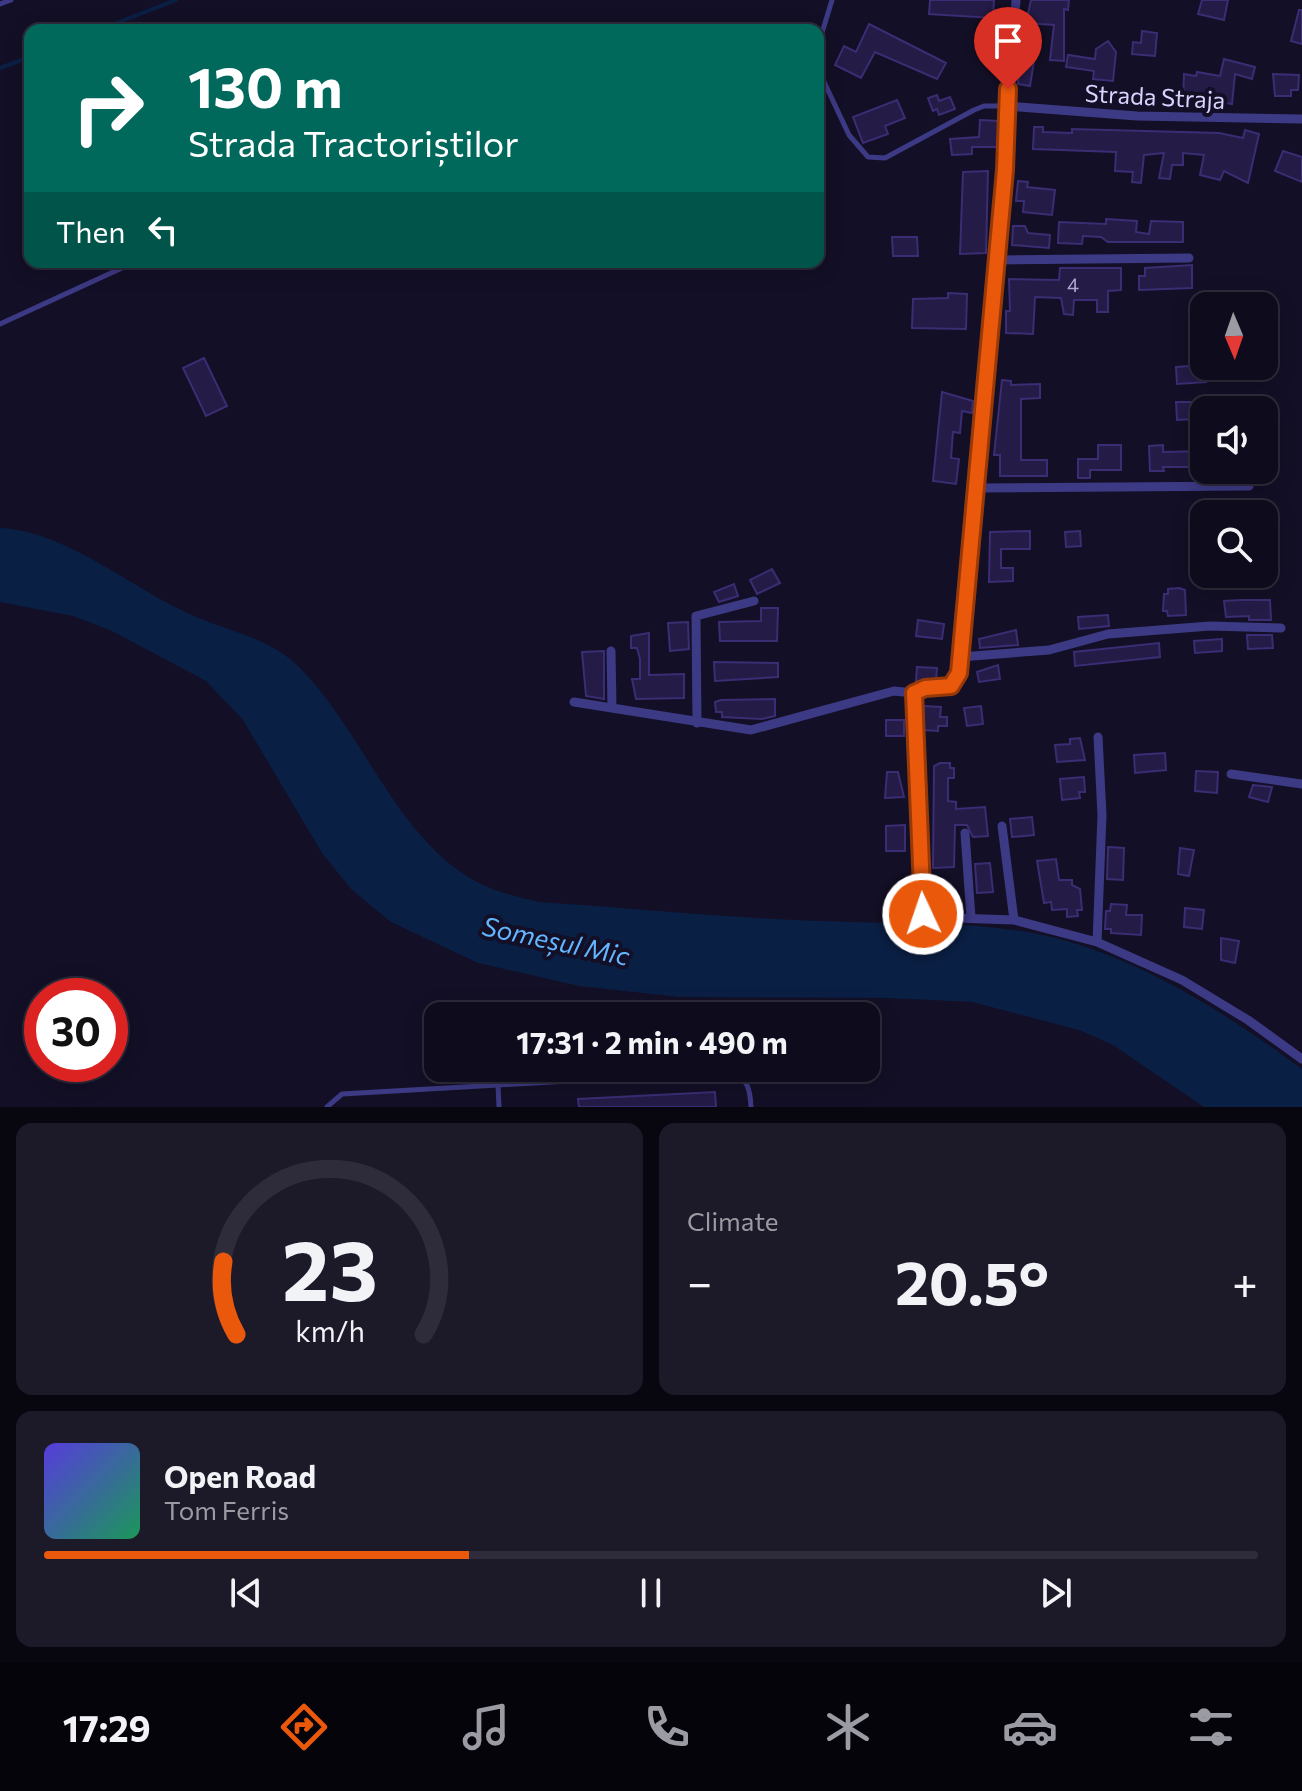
<!DOCTYPE html>
<html lang="en">
<head>
<meta charset="utf-8">
<style>
  :root { --surface:#0e0b1c; --page:#1c1929; --text:#f1f3f6; --muted:#9b9ba3; --line:#2e2b3b; --accent:#ea580c }
  body { margin:0; font-family:Commissioner,sans-serif; background:var(--page); color:var(--text); height:100vh; display:flex; flex-direction:column; font-size:30px; white-space:nowrap }
  * { box-sizing:border-box; margin:0 }
  p { font-size:26px; color:var(--muted) }
  .icon { flex:none; width:44px; height:44px; fill:none; stroke:currentColor; stroke-width:2; stroke-linecap:round; stroke-linejoin:round }
  .map { position:relative; height:1107px; overflow:hidden }
  .drawer { display:flex; flex-direction:column; gap:16px; padding:16px; background:#08060f; flex:1 }
  .drawer>* { flex:none }
  .banner { position:absolute; left:24px; top:24px; width:800px; height:244px; border-radius:16px; box-shadow:0 4px 20px #0003,0 0 0 2px var(--line); background:#00695c; color:#fff; overflow:hidden }
  .needle { width:52px; rotate:178deg }
  .controls { position:absolute; left:1190px; top:292px; display:grid; gap:16px }
  .controls a { display:grid; place-items:center; width:88px; height:88px; border-radius:16px; background:var(--surface); box-shadow:0 4px 20px #0003,0 0 0 2px var(--line); font-size:40px }
  .speed { position:absolute; left:24px; top:978px; display:flex; gap:16px; font-size:40px; font-weight:700; text-align:center }
  .speed>* { display:grid; place-content:center; width:104px; height:104px; border-radius:50%; background:var(--surface); box-shadow:0 4px 20px #0003,0 0 0 2px var(--line); line-height:1 }
  .speed .limit { border:12px solid #d22; background:#fff; color:#111 }
  .pin { position:absolute; display:grid; place-items:center; width:68px; height:68px; color:#fff; margin:-82px -34px; border-radius:50% 50% 50% 0; rotate:-45deg; box-shadow:0 0 8px #0007 }
  .pin .icon { rotate:45deg }
  .me { position:absolute; width:88px; margin:-44px; rotate:357deg; stroke-linejoin:round; filter:drop-shadow(0 0 6px #0008) }
  .turn { display:flex; align-items:center; gap:28px; height:168px; padding:0 32px; font-size:36px }
  .turn .icon { width:104px; height:104px; stroke-width:2.5 }
  .turn b { display:block; font-size:56px; line-height:68px }
  .then { display:flex; align-items:center; height:76px; padding:0 32px; background:#0003; gap:16px; font-size:30px }
  .big { font-size:60px; font-weight:700; line-height:1.1 }
  .drawer .widget { flex:1; display:flex; flex-direction:column; justify-content:center; gap:12px; min-width:0; padding:0 28px; border-radius:16px; background:var(--page) }
  .drawer .dial { align-items:center; gap:0 }
  .dial svg { height:208px; overflow:visible; fill:none; stroke:var(--line); stroke-width:7; stroke-linecap:round; text-anchor:middle }
  .dial text { fill:var(--text); stroke:none }
  .song { display:flex; align-items:center; gap:24px }
  .cover { width:96px; height:96px; border-radius:12px; background:linear-gradient(135deg,hsl(250 70% 55%),hsl(150 70% 35%)) }
  .played { height:8px; border-radius:4px; background:linear-gradient(90deg,var(--accent) 35%,var(--line) 35%) }
  .keys { display:flex; justify-content:space-around; direction:ltr }
  .heat { display:flex; justify-content:space-between; align-items:center; font-size:44px; direction:ltr }
  .drawer .tiles { flex:1; display:grid; gap:16px; grid-template-columns:1fr 1fr }
  .widget:last-child { grid-column:span 2 }
  .trip { position:absolute; left:424px; top:1002px; width:456px; height:80px; border-radius:16px; background:var(--surface); box-shadow:0 4px 20px #0003,0 0 0 2px var(--line); font-weight:700; line-height:80px; text-align:center }
  .tabs { display:flex; height:128px; justify-content:space-around; align-items:center; background:#06040b; color:var(--muted) }
  .tabs .icon { width:56px; height:56px }
  .tabs .current { color:var(--accent) }
  .tabs b { font-size:36px; color:var(--text) }
  .map>svg:first-child { display:block }
  .water { fill:#0a1f44 }
  .lines { fill:none; stroke-linecap:round; stroke-linejoin:round }
  .stream { stroke:#0a1f44; stroke-width:4 }
  .building { fill:#241b47; stroke:#3b2d73; stroke-width:2 }
  .lane { stroke:#3d3a85; stroke-width:5 }
  .street { stroke:#3d3a85; stroke-width:9 }
  .route-casing { stroke:#983908; stroke-width:20 }
  .route { stroke:#ea580c; stroke-width:14 }
  .labels { text-anchor:middle; dominant-baseline:central; stroke-width:8; stroke-linejoin:round; paint-order:stroke }
  .number-label { font-size:20px; fill:#aca6d1 }
  .street-label { font-size:24px; fill:#d9d4ff; stroke:#130f26 }
  .water-label { font-size:26px; font-style:italic; fill:#62b6ff; stroke:#130f26 }
</style>
</head>
<body>
<div class="map">
<svg width="1302" height="1107" viewBox="0 0 1302 1107">
  <rect width="100%" height="100%" fill="#130f26"/>
  <path class="water" d="M0,528C64,530 133,589 192,615C229,632 269,637 299,667C360,728 393,828 465,875C488,890 513,896 539,902C643,909 748,920 853,922C935,924 1014,921 1092,949C1168,976 1238,1022 1302,1069V1107H1204L1113,1045L1079,1030L972,1002L890,998L679,997L579,986L478,963L391,922L351,889L322,853L243,720L206,681L112,631L73,616L0,602Z"/>
  <g class="lines">
    <path class="stream" d="M99,30L176,0
      M0,68L30,57"/>
  </g>
  <path class="building" d="M930,0H994L993,18L929,14Z
    M1031,0H1069L1068,10L1064,9V61L1050,60L1054,25L1026,23Z
    M1202,0H1228L1224,20L1198,14Z
    M1299,10H1302V44L1291,41Z
    M869,24L946,63L937,79L875,52L861,78L835,65L844,46L856,52Z
    M1142,31L1157,33L1155,56L1132,54L1133,42L1141,43Z
    M1108,41L1116,52L1113,81L1093,79L1094,71L1066,67L1068,55L1095,59L1096,49Z
    M1020,59L1034,61L1030,86L1018,84Z
    M1224,59L1255,67L1252,79L1235,74L1232,104L1200,98L1199,103L1183,100L1184,74L1196,76L1197,72L1220,76Z
    M1273,74L1299,75L1298,90H1291V96H1275Z
    M937,95L939,101L950,97L955,109L939,115L937,109L933,111L928,98Z
    M897,100L905,118L885,126L888,134L863,143L853,117Z
    M980,120L999,121L998,147H972V154L952,155L950,139L979,137Z
    M1034,127H1043V132L1072,133V129L1219,133L1243,138L1245,130L1259,134L1248,183L1224,171L1220,180L1200,175L1204,155L1183,153V165H1172L1170,179L1159,178L1164,153L1144,155L1141,183L1132,182L1133,172L1115,171L1116,152L1033,149Z
    M1283,151L1302,157V182L1275,171Z
    M988,171L986,253L960,254L963,172Z
    M1018,181L1028,182L1027,187L1055,190L1052,215L1023,212L1024,201H1016Z
    M1106,219L1137,221L1136,232L1149,234L1151,221L1183,222V242H1108L1101,237L1083,236L1082,244L1058,243L1059,222L1106,224Z
    M1013,226H1025L1028,233L1050,235L1049,248L1012,245Z
    M892,237H917L918,256H893Z
    M1192,265V288L1139,290V276H1145V268Z
    M1060,268H1121V290L1108,291V312H1097V300H1074L1073,315L1064,314L1061,298L1035,297L1033,334L1006,333V311H1010L1009,279L1059,280Z
    M948,293L967,294L966,329L912,328L913,299L948,298Z
    M204,358L227,406L206,416L183,368Z
    M1204,365L1206,382L1177,384L1176,367Z
    M1002,380L1011,381V385L1040,384V398L1021,399V460H1047V476H1000V455H994Z
    M942,392L973,401L972,413L962,411L960,433L953,432L951,458L959,459L956,484L933,481Z
    M1176,402H1194V419L1177,420Z
    M1098,445H1121V470H1090V478H1078V459H1098Z
    M1163,445V452L1204,451V467H1163L1164,471H1150L1149,446Z
    M1030,531V549H1001V568H1013V581L989,582L990,532Z
    M1080,531L1081,546L1066,547L1065,532Z
    M772,569L780,583L757,594L750,580Z
    M734,584L738,596L719,602L714,592Z
    M1179,588L1185,590L1186,615L1168,616L1167,611H1163L1164,594H1168V589Z
    M1241,600H1270L1271,620H1249V616L1226,617L1224,601Z
    M761,608H778L777,641H720L719,622L761,621Z
    M1108,615L1109,626L1079,629L1078,617Z
    M918,620L944,624L942,639L916,636Z
    M688,622L689,649L670,651L668,623Z
    M1016,630L1018,645L980,648L979,639Z
    M649,633V675L684,674V698L636,699L632,679H640V659L637,648H631V636Z
    M1247,635H1272L1273,648L1248,649Z
    M1222,639V651L1195,653L1194,641Z
    M1159,643L1160,657L1075,666L1074,652Z
    M604,651V699L586,696L582,652Z
    M714,662L778,663V677L715,681Z
    M998,665L1000,679L979,682L977,672Z
    M917,667L937,668L936,680L916,681Z
    M775,699V716L762,719L722,717V712H716L715,702L721,700Z
    M924,706L941,707L940,717H947V726H938V731L923,730Z
    M981,706L983,724L967,726L964,708Z
    M886,720H904V736H886Z
    M1080,738L1085,760L1057,762L1055,745L1070,744V739Z
    M1165,753L1166,770L1135,773L1134,755Z
    M940,763H950V768H954V778H948V801L956,802V809L985,807L988,836L973,837L967,825H955L954,867L933,868L934,766Z
    M1196,771L1218,772L1217,793L1195,791Z
    M887,772H898L904,797L885,798Z
    M1084,777L1085,792H1079L1080,798L1062,800L1060,779Z
    M1253,785L1272,787L1268,802L1249,797Z
    M1032,817L1034,835L1012,837L1010,819Z
    M905,825V851H886V826Z
    M1108,847L1124,848L1123,880L1107,879Z
    M1180,848L1194,850L1189,876L1178,874Z
    M1056,859L1059,880H1072V885L1080,889L1082,910H1077L1078,916L1067,917V909L1052,910L1051,902L1044,903L1037,861Z
    M990,863L993,892L977,893L975,864Z
    M933,890H954V905H932Z
    M1111,904L1127,905L1126,915H1142L1141,935L1111,933V929H1105L1106,911H1110Z
    M1185,908L1204,910L1202,929L1184,927Z
    M1221,938L1239,941L1235,963L1221,960Z
    M715,1092L716,1107H579L578,1099Z"/>
  <g class="lines">
    <path class="lane" d="M0,4L11,0
      M818,46L832,0
      M818,69L849,135L868,157L885,158L974,110L984,106H1007
      M0,324L135,262
      M498,1085L730,1072C748,1079 750,1088 751,1107
      M327,1107L342,1094L498,1085L499,1107"/>
    <path class="street" d="M1007,106L1137,116L1302,119
      M997,260L1189,258
      M976,488L1249,486
      M611,651L612,708
      M960,657L1049,650L1108,634L1210,626L1281,628
      M914,693L925,688L951,686L959,673L1005,170L1016,0
      M914,693L921,909L925,917L1014,920L1097,942L1182,980L1248,1020L1302,1059
      M574,702L751,730L894,691L914,693
      M697,723L696,616L754,601
      M1231,774L1302,784
      M1002,826L1014,920
      M965,833L971,918
      M1097,942L1102,815L1098,737"/>
  </g>
  <g class="lines">
    <g class="route-casing">
      <path id="route" d="M923,914L914,693L925,688L951,686L959,673L1005,170L1008,89"/>
    </g>
    <use href="#route" class="route"/>
  </g>
  <g class="labels">
    <g class="number-label">
      <text x="1073" y="284">4</text>
    </g>
    <g class="street-label">
      <text transform="translate(1155 96) rotate(3)">Strada Straja</text>
    </g>
    <g class="water-label">
      <text transform="translate(556 940) rotate(12)">Someșul Mic</text>
    </g>
  </g>
</svg>
<div class="controls">
<a><svg class="needle" viewBox="-14 -14 28 28"><path d="M0-13l5 13h-10z" fill="#e53935"/><path d="M0 13l5-13h-10z" fill="#9b9ba3"/></svg></a>
<a><svg class="icon" aria-label="sound" viewBox="0 0 24 24"><path d="M4 9h4l5-4v14l-5-4H4zM17 9q2 3 0 6"/></svg></a>
<a><svg class="icon" aria-label="search" viewBox="0 0 24 24"><circle cx="10" cy="10" r="6"/><path d="M15 15l6 6"/></svg></a>
</div>
<div class="speed"><div class="limit">30</div></div>
<div class="pin" style="left:1008px;top:89px;background:#d93025"><svg class="icon" aria-label="arrive" viewBox="0 0 24 24"><path d="M6 21V4h12l-3 4 3 4H6"/></svg></div>
<svg class="me" style="left:923px;top:914px" viewBox="-20 -20 40 40"><circle r="17" fill="#ea580c" stroke="#fff" stroke-width="3"/><path d="M0-11L8 9 0 5-8 9z" fill="#fff"/></svg>
<div class="trip">17:31 · 2 min · 490 m</div>
<div class="banner">
<div class="turn"><svg class="icon" aria-label="right" viewBox="0 0 24 24"><path d="M7 20v-9h11M14 6l5 5-5 5"/></svg><div><b>130 m</b>Strada Tractoriștilor</div></div>
<div class="then">Then<svg class="icon" aria-label="left" viewBox="0 0 24 24"><path d="M17 20v-9H6M10 6l-5 5 5 5"/></svg></div>
</div>
</div>
<section class="drawer">
<div class="tiles">
<div class="widget dial"><svg viewBox="0 0 100 80">
<path d="M14 69A42 42 0 1 1 86 69"/>
<path d="M14 69A42 42 0 0 1 9 41" stroke="#ea580c"/>
<text x="50" y="56" font-size="32" font-weight="700">23</text>
<text x="50" y="72" font-size="11">km/h</text>
</svg></div>
<div class="widget"><p>Climate</p>
<div class="heat"><a>−</a><b class="big">20.5°</b><a>+</a></div>
</div>
<div class="widget">
<div class="song"><i class="cover"></i><div><b>Open Road</b><p>Tom Ferris</p></div></div>
<div class="played"></div>
<div class="keys"><svg class="icon" aria-label="previous" viewBox="0 0 24 24"><path d="M18 5L8 12l10 7zM5 5v14"/></svg><svg class="icon" aria-label="pause" viewBox="0 0 24 24"><path d="M8 5v14M16 5v14"/></svg><svg class="icon" aria-label="next" viewBox="0 0 24 24"><path d="M6 5l10 7-10 7zM19 5v14"/></svg></div>
</div>
</div>
</section>
<nav class="tabs">
<b>17:29</b>
<svg class="icon current" aria-label="directions" viewBox="0 0 24 24"><path d="M12 3l9 9-9 9-9-9zM9 14v-3h6M13 9l2 2-2 2"/></svg>
<svg class="icon" aria-label="music" viewBox="0 0 24 24"><path d="M9 18V5l10-2v13"/><circle cx="6" cy="18" r="3"/><circle cx="16" cy="16" r="3"/></svg>
<svg class="icon" aria-label="phone" viewBox="0 0 24 24"><path d="M5 4h4l2 5-3 2q2 4 5 5l2-3 5 2v4C11 20 4 13 5 4z"/></svg>
<svg class="icon" aria-label="climate" viewBox="0 0 24 24"><path d="M12 3v18M4 7l16 10M4 17L20 7"/></svg>
<svg class="icon" aria-label="car" viewBox="0 0 24 24"><path d="M5 17H2v-5l4-1 3-4h7l3 4 3 1v5h-3M9 17h6M6 11h13"/><circle cx="7" cy="17" r="2"/><circle cx="17" cy="17" r="2"/></svg>
<svg class="icon" aria-label="filters" viewBox="0 0 24 24"><path d="M4 7h16M4 17h16"/><circle cx="9" cy="7" r="2"/><circle cx="15" cy="17" r="2"/></svg>
</nav>
</body>
</html>
